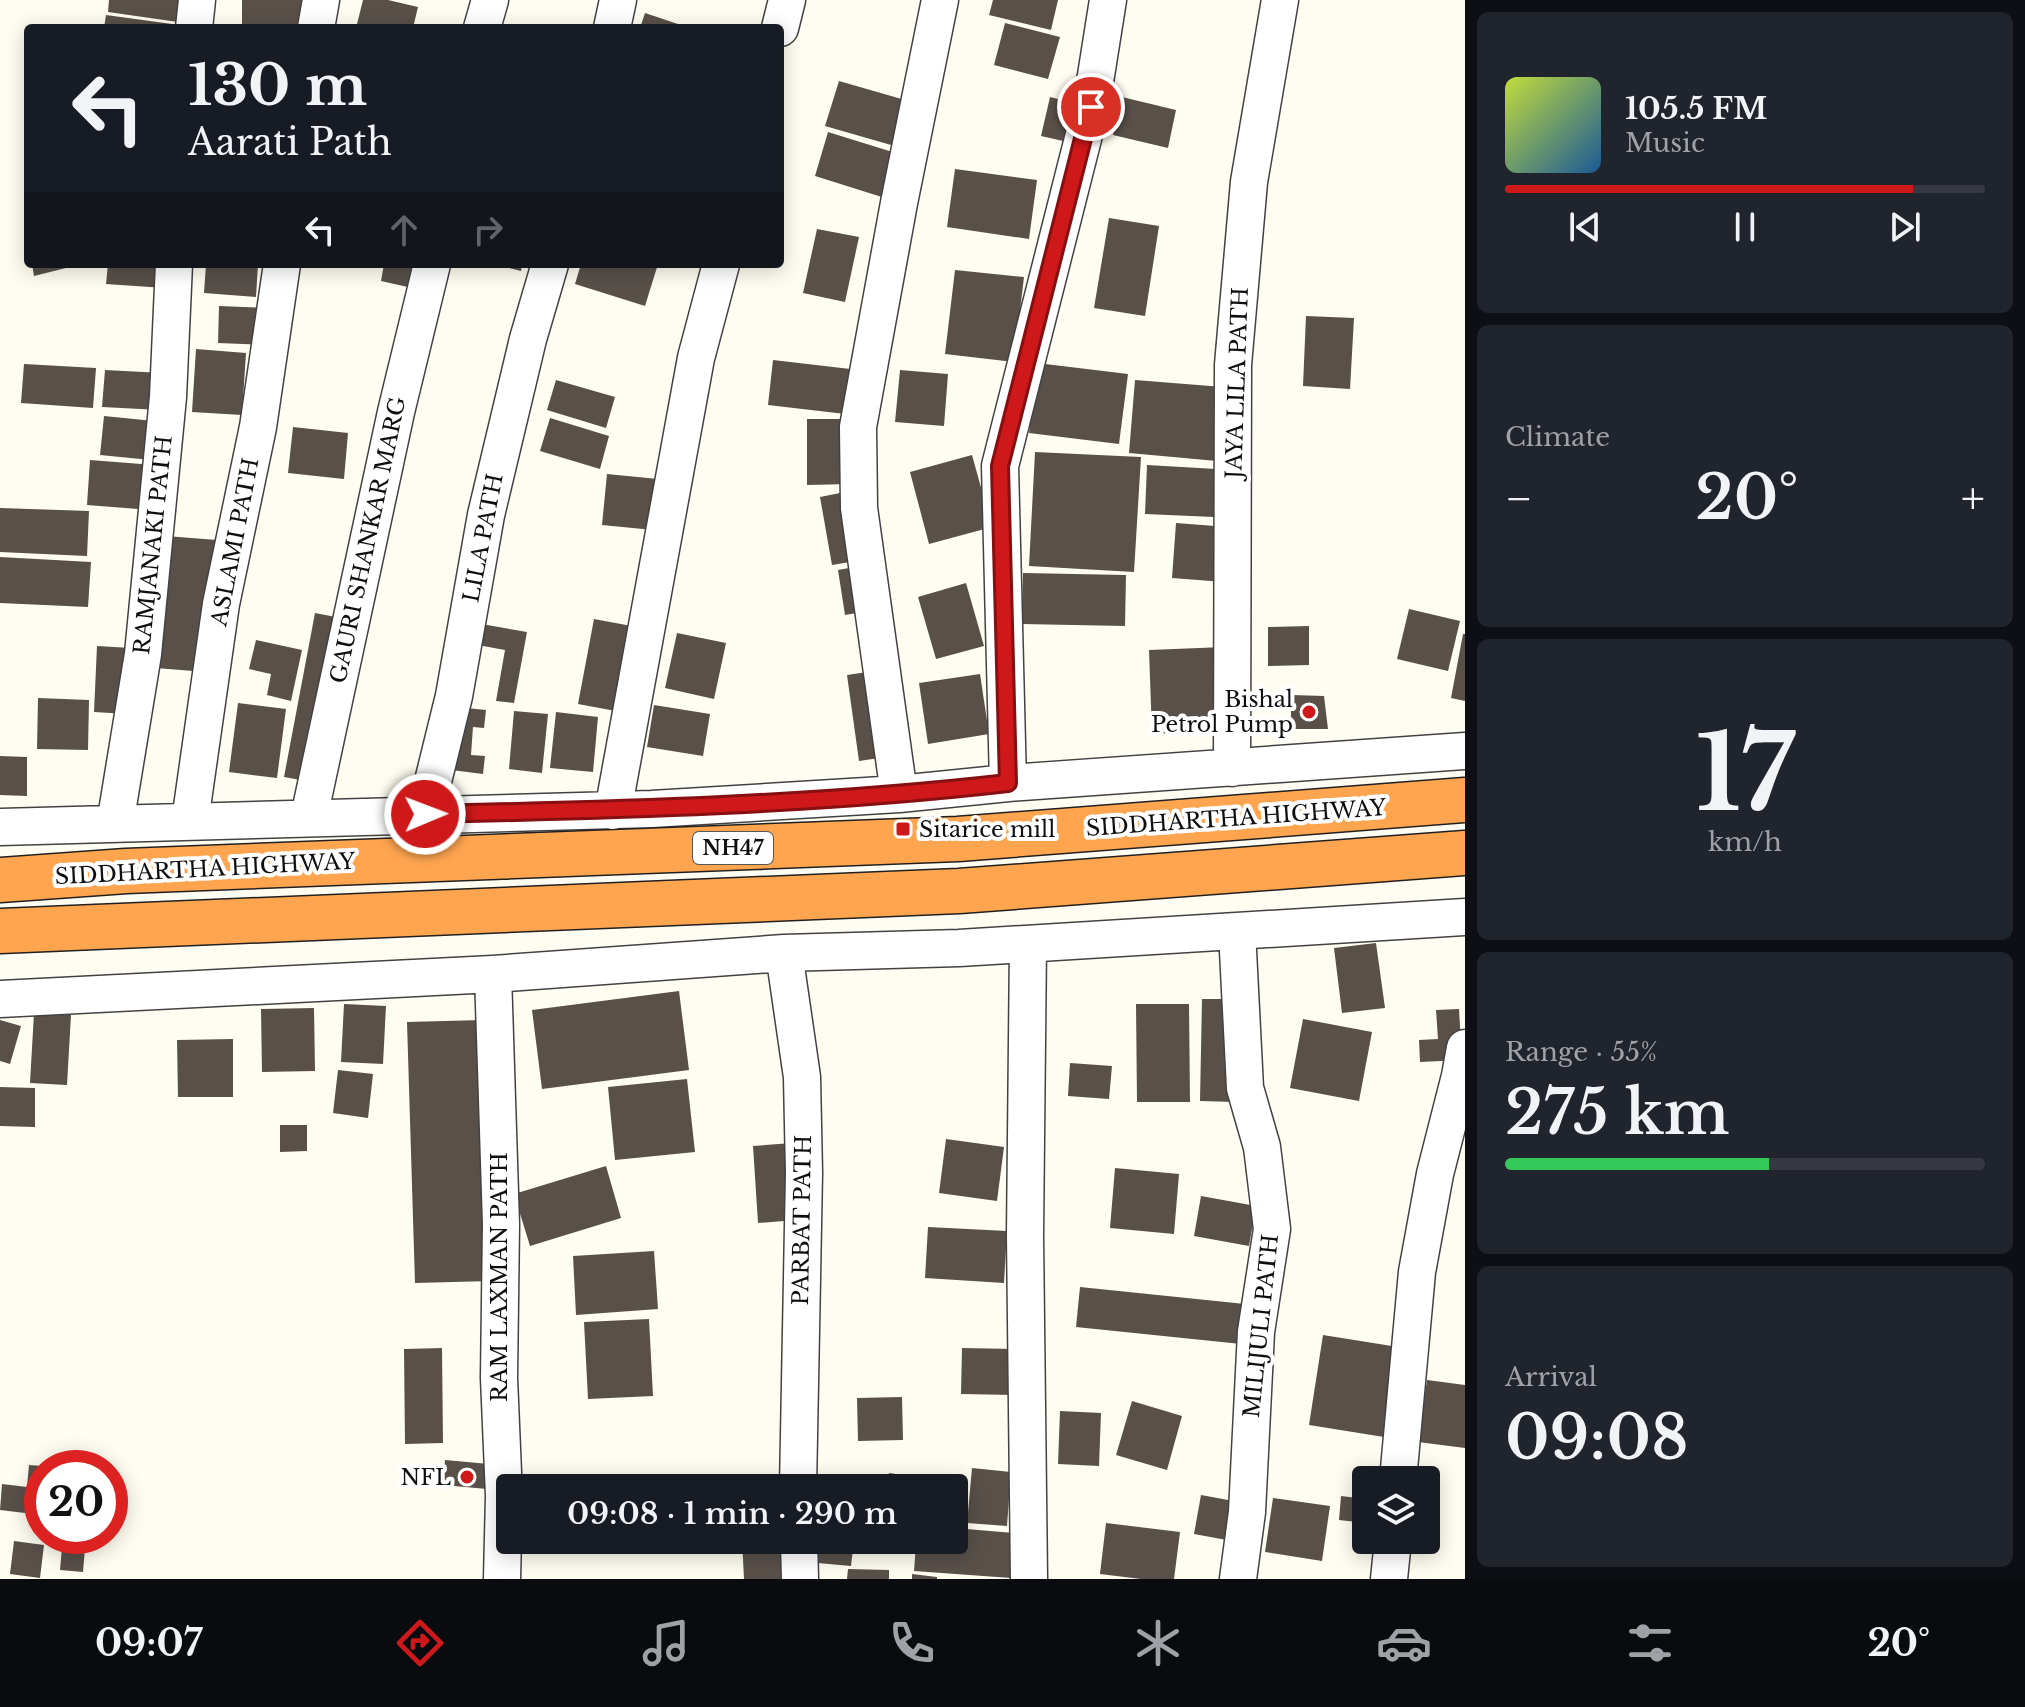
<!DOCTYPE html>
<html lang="en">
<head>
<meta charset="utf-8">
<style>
  :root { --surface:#171b24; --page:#20242c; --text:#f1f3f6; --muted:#9ea1a6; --line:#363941; --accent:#ce181a }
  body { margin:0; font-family:"Libre Baskerville",serif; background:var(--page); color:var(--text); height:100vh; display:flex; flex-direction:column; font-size:30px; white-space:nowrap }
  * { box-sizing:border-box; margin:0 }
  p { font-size:26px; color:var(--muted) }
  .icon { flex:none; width:44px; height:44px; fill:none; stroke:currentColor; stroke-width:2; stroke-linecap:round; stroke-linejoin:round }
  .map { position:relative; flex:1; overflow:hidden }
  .details { display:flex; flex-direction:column; gap:12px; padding:12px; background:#0d0f14; width:560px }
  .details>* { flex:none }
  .hud { position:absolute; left:24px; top:24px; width:760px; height:244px; border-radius:8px; box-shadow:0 4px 20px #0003; background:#171b24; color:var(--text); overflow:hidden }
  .controls { position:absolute; left:1352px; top:1466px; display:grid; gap:16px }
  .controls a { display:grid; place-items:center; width:88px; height:88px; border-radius:8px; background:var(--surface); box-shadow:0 4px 20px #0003; font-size:40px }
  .speed { position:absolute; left:24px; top:1450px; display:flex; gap:16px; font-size:40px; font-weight:700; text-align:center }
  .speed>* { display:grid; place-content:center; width:104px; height:104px; border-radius:50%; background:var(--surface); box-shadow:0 4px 20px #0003; line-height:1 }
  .speed .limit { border:12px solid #d22; background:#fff; color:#111 }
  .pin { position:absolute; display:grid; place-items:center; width:68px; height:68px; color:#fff; margin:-34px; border:4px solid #fff; border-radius:50%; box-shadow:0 2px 8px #0007 }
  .me { position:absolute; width:88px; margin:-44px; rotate:89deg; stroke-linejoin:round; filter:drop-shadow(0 0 6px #0008) }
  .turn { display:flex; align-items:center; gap:28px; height:168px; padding:0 32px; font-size:36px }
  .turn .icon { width:104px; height:104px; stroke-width:2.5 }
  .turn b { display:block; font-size:56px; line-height:68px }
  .lanes { display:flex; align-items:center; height:76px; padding:0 32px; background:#0003; justify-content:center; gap:40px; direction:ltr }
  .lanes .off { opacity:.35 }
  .big { font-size:60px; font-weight:600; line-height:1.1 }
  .details .card { flex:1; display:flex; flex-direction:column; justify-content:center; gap:12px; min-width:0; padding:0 28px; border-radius:12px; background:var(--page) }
  .details .dial { align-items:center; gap:0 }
  .dial b { font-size:104px; line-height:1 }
  .song { display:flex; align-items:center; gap:24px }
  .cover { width:96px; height:96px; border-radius:12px; background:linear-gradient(135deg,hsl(70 70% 55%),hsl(210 70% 35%)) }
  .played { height:8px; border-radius:4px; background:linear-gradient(90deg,var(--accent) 85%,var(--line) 85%) }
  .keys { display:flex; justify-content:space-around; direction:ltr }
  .heat { display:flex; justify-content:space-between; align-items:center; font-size:44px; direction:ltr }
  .charge { height:12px; border-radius:6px; background:linear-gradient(90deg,#34c759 55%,var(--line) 0) }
  .trip { position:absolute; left:496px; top:1474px; width:472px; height:80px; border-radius:8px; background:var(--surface); box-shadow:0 4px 20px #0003; font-weight:600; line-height:80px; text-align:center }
  .tabs { display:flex; height:128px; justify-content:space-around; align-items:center; background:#090b0e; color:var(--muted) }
  .tabs .icon { width:56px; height:56px }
  .tabs .active { color:var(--accent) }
  .tabs b { font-size:36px; color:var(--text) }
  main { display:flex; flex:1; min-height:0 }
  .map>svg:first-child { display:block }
  .building { fill:#59504a }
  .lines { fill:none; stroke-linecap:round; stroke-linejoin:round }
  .minor-casing { stroke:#424242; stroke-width:39 }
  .highway-casing { stroke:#202020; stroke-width:47 }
  .minor { stroke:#fff; stroke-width:36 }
  .highway { stroke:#ffa54f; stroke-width:44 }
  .route-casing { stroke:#861011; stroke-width:20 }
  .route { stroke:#ce181a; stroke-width:14 }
  .poi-dot { fill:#ce181a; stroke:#fff; stroke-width:3 }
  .labels { text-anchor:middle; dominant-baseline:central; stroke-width:8; stroke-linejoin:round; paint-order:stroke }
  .shield { fill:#fff; stroke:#575757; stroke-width:2 }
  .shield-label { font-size:20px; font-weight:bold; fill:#0f0f0f }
  .street-label { font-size:22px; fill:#0f0f0f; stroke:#fff }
  .poi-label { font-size:22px; fill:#0f0f0f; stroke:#fff; text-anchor:end }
</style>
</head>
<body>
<main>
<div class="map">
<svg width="1465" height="1579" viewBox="0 0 1465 1579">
  <rect width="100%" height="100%" fill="#fffdf1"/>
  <path class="building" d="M109,0H181L178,22L108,12Z
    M242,0H303V25L242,24Z
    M363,0H388L418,7L413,28H356Z
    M993,0H1058L1051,30L989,15Z
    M645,13L687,27V28H640Z
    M106,15L172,24V28H104Z
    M1005,23L1060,37L1048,79L994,65Z
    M839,81L912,102L898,147L825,126Z
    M1050,97L1082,105L1072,143L1041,136Z
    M1122,97L1176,110L1168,148L1113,135Z
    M828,132L899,154L885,198L815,176Z
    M955,169L1037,180L1029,239L947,227Z
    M1109,218L1159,226L1145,316L1094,308Z
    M817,229L859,237L845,302L803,293Z
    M32,264H78V265L34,276Z
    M108,264H167L165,288L106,284Z
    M206,264H258L256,297L204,293Z
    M384,264H427L421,290L381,281Z
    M492,264H522L521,271Z
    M581,264H658L645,306L575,284Z
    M955,270L1024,277L1014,362L945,354Z
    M219,306L270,308L269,345L218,343Z
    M1306,316L1354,318L1350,389L1303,386Z
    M196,349L246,353L242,415L192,412Z
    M773,360L859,370L854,415L768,405Z
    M1037,363L1128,374L1119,444L1029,433Z
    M24,364L96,368L93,408L21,403Z
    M105,370L162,373L160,410L102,407Z
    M900,370L948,374L944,426L895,422Z
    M556,380L615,397L606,428L547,410Z
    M1135,380L1223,387L1217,461L1129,453Z
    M104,416L154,421L151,460L100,455Z
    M550,418L609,436L600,469L540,451Z
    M807,419H850L851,484L807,485Z
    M293,427L348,433L344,479L288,473Z
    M1035,452L1141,457L1134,572L1029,566Z
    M972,455L992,527L929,544L910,472Z
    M90,460L154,465L151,510L87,505Z
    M1147,465L1216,469L1214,517L1145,514Z
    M607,474L658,479L653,530L602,525Z
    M850,491L862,560L832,565L820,497Z
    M0,508L89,511L87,556L0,552Z
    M1176,523L1228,527L1224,582L1172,578Z
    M166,536L217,540L206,672L156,668Z
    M0,557L91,562L88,607L0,603Z
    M860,566L868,611L845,615L838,570Z
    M1023,573L1126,575L1125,626L1022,624Z
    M966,583L984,646L936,659L918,597Z
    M1409,609L1460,621L1448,671L1397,659Z
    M315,613L341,618L311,782L284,777Z
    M594,619L637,627L621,712L578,704Z
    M476,623L527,632L514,703L496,701L505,650L472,644Z
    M1309,626V665L1268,666V627Z
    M677,633L726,643L714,699L665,688Z
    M1463,634H1465V701L1451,698Z
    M256,640L302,650L291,701L267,695L271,674L249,669Z
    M97,646L131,648L127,714L94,712Z
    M1224,647L1227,731L1152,734L1149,650Z
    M874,671L886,757L859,761L847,675Z
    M980,674L989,734L928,744L919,683Z
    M1291,695L1324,696L1328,729H1291Z
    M38,698L89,700L88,750L37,749Z
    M238,703L286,709L277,778L229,772Z
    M654,705L710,714L703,756L647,747Z
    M457,707L486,710L484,728L473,727L471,755L485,756L483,774L451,770Z
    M514,711L548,714L542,773L509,769Z
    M556,712L598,717L593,772L550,768Z
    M0,756L27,757V796L0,795Z
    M1376,943L1385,1008L1342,1013L1334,948Z
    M679,991L689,1070L542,1089L532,1010Z
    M1202,999H1237L1235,1102L1200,1101Z
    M344,1004L386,1006L383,1064L341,1062Z
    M1136,1004H1189L1190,1102H1137Z
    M314,1008L315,1071L262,1072L261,1009Z
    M1459,1009L1462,1060L1420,1062L1419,1040L1438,1039L1436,1010Z
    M34,1013L71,1015L67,1085L30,1083Z
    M1303,1019L1372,1032L1359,1101L1290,1088Z
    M0,1020L21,1026L10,1064L0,1061Z
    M483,1020L491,1281L415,1283L407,1022Z
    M233,1039V1097H178L177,1040Z
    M1070,1063L1112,1066L1109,1099L1068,1096Z
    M338,1070L373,1074L368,1118L333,1113Z
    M687,1079L695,1152L615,1160L608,1087Z
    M0,1087L35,1088V1127L0,1126Z
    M280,1125H307V1151L280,1152Z
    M946,1139L1004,1147L997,1201L939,1193Z
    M792,1143L797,1220L758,1223L753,1146Z
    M606,1166L621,1218L530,1246L514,1194Z
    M1115,1168L1179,1174L1174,1234L1110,1228Z
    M1201,1196L1256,1206L1249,1246L1194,1236Z
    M928,1227L1007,1231L1004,1283L925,1278Z
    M654,1251L658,1309L576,1315L573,1256Z
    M1080,1287L1245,1304L1241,1344L1076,1327Z
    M649,1319L653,1396L588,1399L584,1322Z
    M1323,1335L1398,1347L1384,1437L1309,1425Z
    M442,1348L443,1443L405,1444L404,1349Z
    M962,1348L1015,1349V1395L961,1394Z
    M1427,1380L1465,1385V1448L1418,1442Z
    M902,1397L903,1440L858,1441L857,1398Z
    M1132,1401L1182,1416L1167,1470L1116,1455Z
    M1060,1411L1101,1413L1099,1466L1058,1464Z
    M445,1460L489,1464L487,1489L443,1485Z
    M29,1465L42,1466V1515L0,1510L2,1484L27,1487Z
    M972,1468L1011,1472L1007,1526L967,1523Z
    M889,1473L952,1482V1488H887Z
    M789,1476L790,1488H740V1480Z
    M1201,1495L1239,1502L1232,1541L1194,1534Z
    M1341,1496L1366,1499V1523L1339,1520Z
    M1273,1498L1330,1506L1322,1561L1265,1552Z
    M1106,1523L1180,1532L1174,1579H1141L1100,1574Z
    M954,1528L1014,1533L1011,1578L914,1571L916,1544L945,1547L948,1540H954Z
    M63,1536H86L83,1572L60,1570Z
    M742,1540H792L793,1579H744Z
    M809,1540H854L851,1566L807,1562Z
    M14,1541L44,1545L40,1578L10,1574Z
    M848,1569L889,1570V1579H847Z
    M912,1574L937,1577V1579H912Z"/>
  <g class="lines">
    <g class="minor-casing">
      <path id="minor" d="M194,28L197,0
        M316,28L321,0
        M482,28L490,0
        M612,28L618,0
        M780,28L787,0
        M1232,768L1233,365L1249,182L1280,0
        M1008,783L1000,466L1091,107L1108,0
        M899,794L859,508L858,427L899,203L940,0
        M613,811L696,358L721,264
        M425,814L454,696L486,515L528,339L550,264
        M309,817L396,412L432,264
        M190,821L221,604L258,427L282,264
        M115,824L143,654L168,397L174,264
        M0,827L652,809L899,794L1008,783L1465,751
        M1237,931L1245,1088L1262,1147L1272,1229L1256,1332L1247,1512L1238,1579
        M1028,944L1025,1235L1029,1579
        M784,953L802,1077L804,1173L798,1488
        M493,974L501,1224L499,1378L504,1496L502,1579
        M0,999L493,974L784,953L959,948L1465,917
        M1398,1480L1417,1272L1435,1174L1460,1076L1465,1048
        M799,1540L800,1579
        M1389,1579L1393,1540"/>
    </g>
    <g class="highway-casing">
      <path id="highway" d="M0,880L126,871L958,839L1465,800
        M0,931L959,891L1465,853"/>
    </g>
    <use href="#minor" class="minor"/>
    <use href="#highway" class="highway"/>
  </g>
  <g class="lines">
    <g class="route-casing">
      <path id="route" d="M425,814C619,810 815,805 1008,783L1000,466L1091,107"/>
    </g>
    <use href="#route" class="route"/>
  </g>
  <g class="poi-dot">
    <circle cx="1309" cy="712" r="8"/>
    <rect x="895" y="821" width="16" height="16" rx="4"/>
    <circle cx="467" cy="1477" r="8"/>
  </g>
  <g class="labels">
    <rect class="shield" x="693" y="832" width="80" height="32" rx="6"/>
    <g class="shield-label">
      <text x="733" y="848">NH47</text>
    </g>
    <g class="street-label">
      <text transform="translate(1237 383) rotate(-88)">JAYA LILA PATH</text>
      <text transform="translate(483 538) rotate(-79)">LILA PATH</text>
      <text transform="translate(368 540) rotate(-78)">GAURI SHANKAR MARG</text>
      <text transform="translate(235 542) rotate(-79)">ASLAMI PATH</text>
      <text transform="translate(153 545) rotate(-84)">RAMJANAKI PATH</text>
      <text transform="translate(1236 818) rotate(-4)">SIDDHARTHA HIGHWAY</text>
      <text transform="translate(205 869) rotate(-3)">SIDDHARTHA HIGHWAY</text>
      <text transform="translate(802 1220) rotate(-89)">PARBAT PATH</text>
      <text transform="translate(499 1277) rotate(-90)">RAM LAXMAN PATH</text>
      <text transform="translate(1261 1326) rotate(-84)">MILIJULI PATH</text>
    </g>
    <g class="poi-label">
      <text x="1293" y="699">Bishal<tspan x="1293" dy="25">Petrol Pump</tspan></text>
      <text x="919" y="829" text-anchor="start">Sitarice mill</text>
      <text x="451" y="1477">NFL</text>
    </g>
  </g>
</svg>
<div class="controls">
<a><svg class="icon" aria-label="layers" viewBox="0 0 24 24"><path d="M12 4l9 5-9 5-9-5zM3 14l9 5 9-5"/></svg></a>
</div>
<div class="speed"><div class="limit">20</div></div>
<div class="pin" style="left:1091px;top:107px;background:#d93025"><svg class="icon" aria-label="arrive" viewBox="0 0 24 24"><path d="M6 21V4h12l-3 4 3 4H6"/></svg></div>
<svg class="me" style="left:425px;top:814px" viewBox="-20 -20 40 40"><circle r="17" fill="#ce181a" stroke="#fff" stroke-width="3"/><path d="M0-11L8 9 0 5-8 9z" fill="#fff"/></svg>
<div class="trip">09:08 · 1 min · 290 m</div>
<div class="hud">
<div class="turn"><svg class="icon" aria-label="left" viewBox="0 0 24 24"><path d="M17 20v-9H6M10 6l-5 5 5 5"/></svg><div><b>130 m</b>Aarati Path</div></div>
<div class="lanes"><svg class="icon" aria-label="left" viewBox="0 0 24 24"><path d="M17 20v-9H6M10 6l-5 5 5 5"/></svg><svg class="icon off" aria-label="ahead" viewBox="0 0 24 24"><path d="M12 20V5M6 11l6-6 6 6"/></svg><svg class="icon off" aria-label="right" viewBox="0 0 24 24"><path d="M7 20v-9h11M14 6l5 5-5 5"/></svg></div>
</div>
</div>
<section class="details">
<div class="card">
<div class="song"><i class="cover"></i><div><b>105.5 FM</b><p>Music</p></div></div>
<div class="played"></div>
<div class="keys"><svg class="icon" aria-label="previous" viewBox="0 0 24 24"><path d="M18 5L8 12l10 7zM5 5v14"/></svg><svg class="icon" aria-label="pause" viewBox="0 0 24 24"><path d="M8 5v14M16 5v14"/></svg><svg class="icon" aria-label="next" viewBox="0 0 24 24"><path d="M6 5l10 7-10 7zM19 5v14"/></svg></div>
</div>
<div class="card"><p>Climate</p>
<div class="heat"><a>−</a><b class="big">20°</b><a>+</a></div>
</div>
<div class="card dial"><b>17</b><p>km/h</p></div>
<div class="card"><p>Range · 55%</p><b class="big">275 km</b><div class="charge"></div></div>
<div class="card"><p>Arrival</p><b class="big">09:08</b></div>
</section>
</main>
<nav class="tabs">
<b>09:07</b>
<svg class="icon active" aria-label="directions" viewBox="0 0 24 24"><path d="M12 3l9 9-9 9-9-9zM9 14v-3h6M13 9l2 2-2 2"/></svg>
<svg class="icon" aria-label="music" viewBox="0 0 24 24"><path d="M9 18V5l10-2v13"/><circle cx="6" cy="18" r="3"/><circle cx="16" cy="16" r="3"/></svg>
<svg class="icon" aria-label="phone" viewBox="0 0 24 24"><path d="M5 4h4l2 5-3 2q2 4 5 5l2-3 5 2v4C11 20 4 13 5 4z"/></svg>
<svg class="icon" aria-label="climate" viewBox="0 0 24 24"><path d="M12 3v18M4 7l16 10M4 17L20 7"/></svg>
<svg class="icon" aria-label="car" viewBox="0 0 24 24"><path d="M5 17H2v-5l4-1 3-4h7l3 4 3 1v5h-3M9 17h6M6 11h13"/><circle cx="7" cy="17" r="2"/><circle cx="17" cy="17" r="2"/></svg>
<svg class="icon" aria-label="filters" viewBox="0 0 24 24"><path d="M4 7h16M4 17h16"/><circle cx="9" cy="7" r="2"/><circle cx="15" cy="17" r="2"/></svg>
<b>20°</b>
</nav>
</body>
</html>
